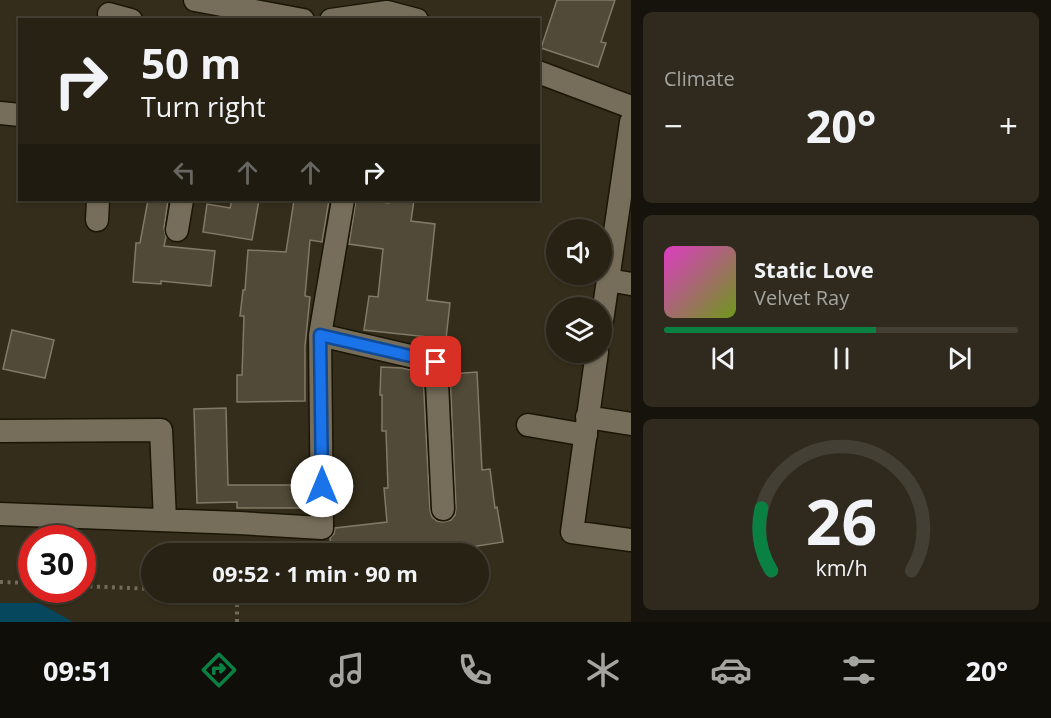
<!DOCTYPE html>
<html lang="en">
<head>
<meta charset="utf-8">
<style>
  :root { --surface:#272214; --page:#2f2a1d; --text:#f1f3f6; --muted:#a4a4a0; --line:#433f34; --accent:#0b8043 }
  body { margin:0; font-family:"Open Sans",sans-serif; background:var(--page); color:var(--text); height:100vh; display:flex; flex-direction:column; font-size:22px; white-space:nowrap }
  * { box-sizing:border-box; margin:0 }
  p { font-size:20px; color:var(--muted) }
  .icon { flex:none; width:33px; height:33px; fill:none; stroke:currentColor; stroke-width:2; stroke-linecap:round; stroke-linejoin:round }
  .map { position:relative; flex:1; overflow:hidden }
  .sheet { display:flex; flex-direction:column; gap:12px; padding:12px; background:#15130b; width:420px }
  .sheet>* { flex:none }
  .guide { position:absolute; left:18px; top:18px; width:522px; height:183px; border-radius:0px; box-shadow:0 2px 4px #0004,0 0 0 2px var(--line); background:#272214; color:var(--text); overflow:hidden }
  .tools { position:absolute; left:546px; top:219px; display:grid; gap:12px }
  .tools a { display:grid; place-items:center; width:66px; height:66px; border-radius:50%; background:var(--surface); box-shadow:0 2px 4px #0004,0 0 0 2px var(--line); font-size:30px }
  .speed { position:absolute; left:18px; top:525px; display:flex; gap:12px; font-size:30px; font-weight:700; text-align:center }
  .speed>* { display:grid; place-content:center; width:78px; height:78px; border-radius:50%; background:var(--surface); box-shadow:0 2px 4px #0004,0 0 0 2px var(--line); line-height:1 }
  .speed .limit { border:9px solid #d22; background:#fff; color:#111 }
  .pin { position:absolute; display:grid; place-items:center; width:51px; height:51px; color:#fff; margin:-26px; border-radius:12px; box-shadow:0 3px 9px #0006 }
  .me { position:absolute; width:66px; margin:-33px; rotate:0deg; stroke-linejoin:round; filter:drop-shadow(0 0 4px #0008) }
  .turn { display:flex; align-items:center; gap:21px; height:126px; padding:0 24px; font-size:27px }
  .turn .icon { width:78px; height:78px; stroke-width:2.5 }
  .turn b { display:block; font-size:42px; line-height:51px }
  .lanes { display:flex; align-items:center; height:57px; padding:0 24px; background:#0003; justify-content:center; gap:30px; direction:ltr }
  .lanes .off { opacity:.35 }
  .big { font-size:45px; font-weight:700; line-height:1.1 }
  .sheet .tile { flex:1; display:flex; flex-direction:column; justify-content:center; gap:9px; min-width:0; padding:0 21px; border-radius:9px; background:var(--page) }
  .sheet .dial { align-items:center; gap:0 }
  .dial svg { height:156px; overflow:visible; fill:none; stroke:var(--line); stroke-width:7; stroke-linecap:round; text-anchor:middle }
  .dial text { fill:var(--text); stroke:none }
  .song { display:flex; align-items:center; gap:18px }
  .cover { width:72px; height:72px; border-radius:9px; background:linear-gradient(135deg,hsl(310 70% 55%),hsl(80 70% 35%)) }
  .played { height:6px; border-radius:3px; background:linear-gradient(90deg,var(--accent) 60%,var(--line) 60%) }
  .keys { display:flex; justify-content:space-around; direction:ltr }
  .heat { display:flex; justify-content:space-between; align-items:center; font-size:33px; direction:ltr }
  .trip { position:absolute; left:141px; top:543px; width:348px; height:60px; border-radius:30px; background:var(--surface); box-shadow:0 2px 4px #0004,0 0 0 2px var(--line); font-weight:700; line-height:60px; text-align:center }
  .tabs { display:flex; height:96px; justify-content:space-around; align-items:center; background:#100e08; color:var(--muted) }
  .tabs .icon { width:42px; height:42px }
  .tabs .selected { color:var(--accent) }
  .tabs b { font-size:27px; color:var(--text) }
  main { display:flex; flex:1; min-height:0 }
  .map>svg:first-child { display:block }
  .water { fill:#06475e }
  .building { fill:#514a38; stroke:#827a66; stroke-width:1.5 }
  .lines { fill:none; stroke-linecap:round; stroke-linejoin:round }
  .minor-casing { stroke:#1b1505; stroke-width:25 }
  .path { stroke:#716b5c; stroke-width:4; stroke-dasharray:3 4.5; stroke-linecap:butt }
  .minor { stroke:#766e5a; stroke-width:22 }
  .route-casing { stroke:#114b97; stroke-width:15 }
  .route { stroke:#1a73e8; stroke-width:10 }
</style>
</head>
<body>
<main>
<div class="map">
<svg width="631" height="622" viewBox="0 0 631 622">
  <rect width="100%" height="100%" fill="#342d1b"/>
  <path class="water" d="M0,603H39L73,622H0Z"/>
  <path class="building" d="M557,0H615L601,42L606,43L598,67L541,48Z
    M148,200H168L164,228L166,237L164,246L215,251L211,286L161,281V284L133,282L136,243H140Z
    M232,200H259L252,240L203,232L207,204L230,208Z
    M294,200H329L322,242L310,240L305,296L310,297L305,346V401L237,402V375H242L244,316H240L243,290H245L248,250L286,252Z
    M356,200L389,203V200H414L411,221L435,224L427,300L450,303L446,339L364,330L369,296L378,297L383,249L349,244Z
    M12,330L54,340L45,378L3,369Z
    M381,367L402,368L422,373L423,375L430,510L432,517L437,521L443,522L451,520L455,515L456,508L450,374L477,372L482,470L490,469L495,508L497,507L503,542L427,554H332L330,538L334,534L335,528L387,522L384,488H388L386,431H382V395H380Z
    M226,408L228,485H299V508H237V502L197,503L194,409Z"/>
  <g class="lines">
    <g class="minor-casing">
      <path id="minor" d="M195,0L303,20
        M109,14L131,20
        M331,20L387,12L417,20
        M538,72L631,107
        M0,113L20,115
        M97,220L98,200
        M177,230L182,200
        M608,280L631,284
        M602,321L631,122
        M320,335L436,362L443,509
        M597,352L572,532L631,540
        M587,417L631,424
        M528,425L586,435
        M0,431L161,430L165,520
        M0,514L239,523L322,528L320,335L343,200"/>
    </g>
    <path class="path" d="M238,554V545
      M0,582L32,583
      M82,586L152,589
      M212,592L237,594
      M237,622V592"/>
    <use href="#minor" class="minor"/>
  </g>
  <g class="lines">
    <g class="route-casing">
      <path id="route" d="M322,486L320,335L436,362"/>
    </g>
    <use href="#route" class="route"/>
  </g>
</svg>
<div class="tools">
<a><svg class="icon" aria-label="sound" viewBox="0 0 24 24"><path d="M4 9h4l5-4v14l-5-4H4zM17 9q2 3 0 6"/></svg></a>
<a><svg class="icon" aria-label="layers" viewBox="0 0 24 24"><path d="M12 4l9 5-9 5-9-5zM3 14l9 5 9-5"/></svg></a>
</div>
<div class="speed"><div class="limit">30</div></div>
<div class="pin" style="left:436px;top:362px;background:#d93025"><svg class="icon" aria-label="arrive" viewBox="0 0 24 24"><path d="M6 21V4h12l-3 4 3 4H6"/></svg></div>
<svg class="me" style="left:322px;top:486px" viewBox="-20 -20 40 40"><circle r="19" fill="#fff"/><path d="M0-13L10 11 0 6-10 11z" fill="#1a73e8"/></svg>
<div class="trip">09:52 · 1 min · 90 m</div>
<div class="guide">
<div class="turn"><svg class="icon" aria-label="right" viewBox="0 0 24 24"><path d="M7 20v-9h11M14 6l5 5-5 5"/></svg><div><b>50 m</b>Turn right</div></div>
<div class="lanes"><svg class="icon off" aria-label="left" viewBox="0 0 24 24"><path d="M17 20v-9H6M10 6l-5 5 5 5"/></svg><svg class="icon off" aria-label="ahead" viewBox="0 0 24 24"><path d="M12 20V5M6 11l6-6 6 6"/></svg><svg class="icon off" aria-label="ahead" viewBox="0 0 24 24"><path d="M12 20V5M6 11l6-6 6 6"/></svg><svg class="icon" aria-label="right" viewBox="0 0 24 24"><path d="M7 20v-9h11M14 6l5 5-5 5"/></svg></div>
</div>
</div>
<section class="sheet">
<div class="tile"><p>Climate</p>
<div class="heat"><a>−</a><b class="big">20°</b><a>+</a></div>
</div>
<div class="tile">
<div class="song"><i class="cover"></i><div><b>Static Love</b><p>Velvet Ray</p></div></div>
<div class="played"></div>
<div class="keys"><svg class="icon" aria-label="previous" viewBox="0 0 24 24"><path d="M18 5L8 12l10 7zM5 5v14"/></svg><svg class="icon" aria-label="pause" viewBox="0 0 24 24"><path d="M8 5v14M16 5v14"/></svg><svg class="icon" aria-label="next" viewBox="0 0 24 24"><path d="M6 5l10 7-10 7zM19 5v14"/></svg></div>
</div>
<div class="tile dial"><svg viewBox="0 0 100 80">
<path d="M14 69A42 42 0 1 1 86 69"/>
<path d="M14 69A42 42 0 0 1 9 37" stroke="#0b8043"/>
<text x="50" y="56" font-size="32" font-weight="700">26</text>
<text x="50" y="72" font-size="11">km/h</text>
</svg></div>
</section>
</main>
<nav class="tabs">
<b>09:51</b>
<svg class="icon selected" aria-label="directions" viewBox="0 0 24 24"><path d="M12 3l9 9-9 9-9-9zM9 14v-3h6M13 9l2 2-2 2"/></svg>
<svg class="icon" aria-label="music" viewBox="0 0 24 24"><path d="M9 18V5l10-2v13"/><circle cx="6" cy="18" r="3"/><circle cx="16" cy="16" r="3"/></svg>
<svg class="icon" aria-label="phone" viewBox="0 0 24 24"><path d="M5 4h4l2 5-3 2q2 4 5 5l2-3 5 2v4C11 20 4 13 5 4z"/></svg>
<svg class="icon" aria-label="climate" viewBox="0 0 24 24"><path d="M12 3v18M4 7l16 10M4 17L20 7"/></svg>
<svg class="icon" aria-label="car" viewBox="0 0 24 24"><path d="M5 17H2v-5l4-1 3-4h7l3 4 3 1v5h-3M9 17h6M6 11h13"/><circle cx="7" cy="17" r="2"/><circle cx="17" cy="17" r="2"/></svg>
<svg class="icon" aria-label="filters" viewBox="0 0 24 24"><path d="M4 7h16M4 17h16"/><circle cx="9" cy="7" r="2"/><circle cx="15" cy="17" r="2"/></svg>
<b>20°</b>
</nav>
</body>
</html>
